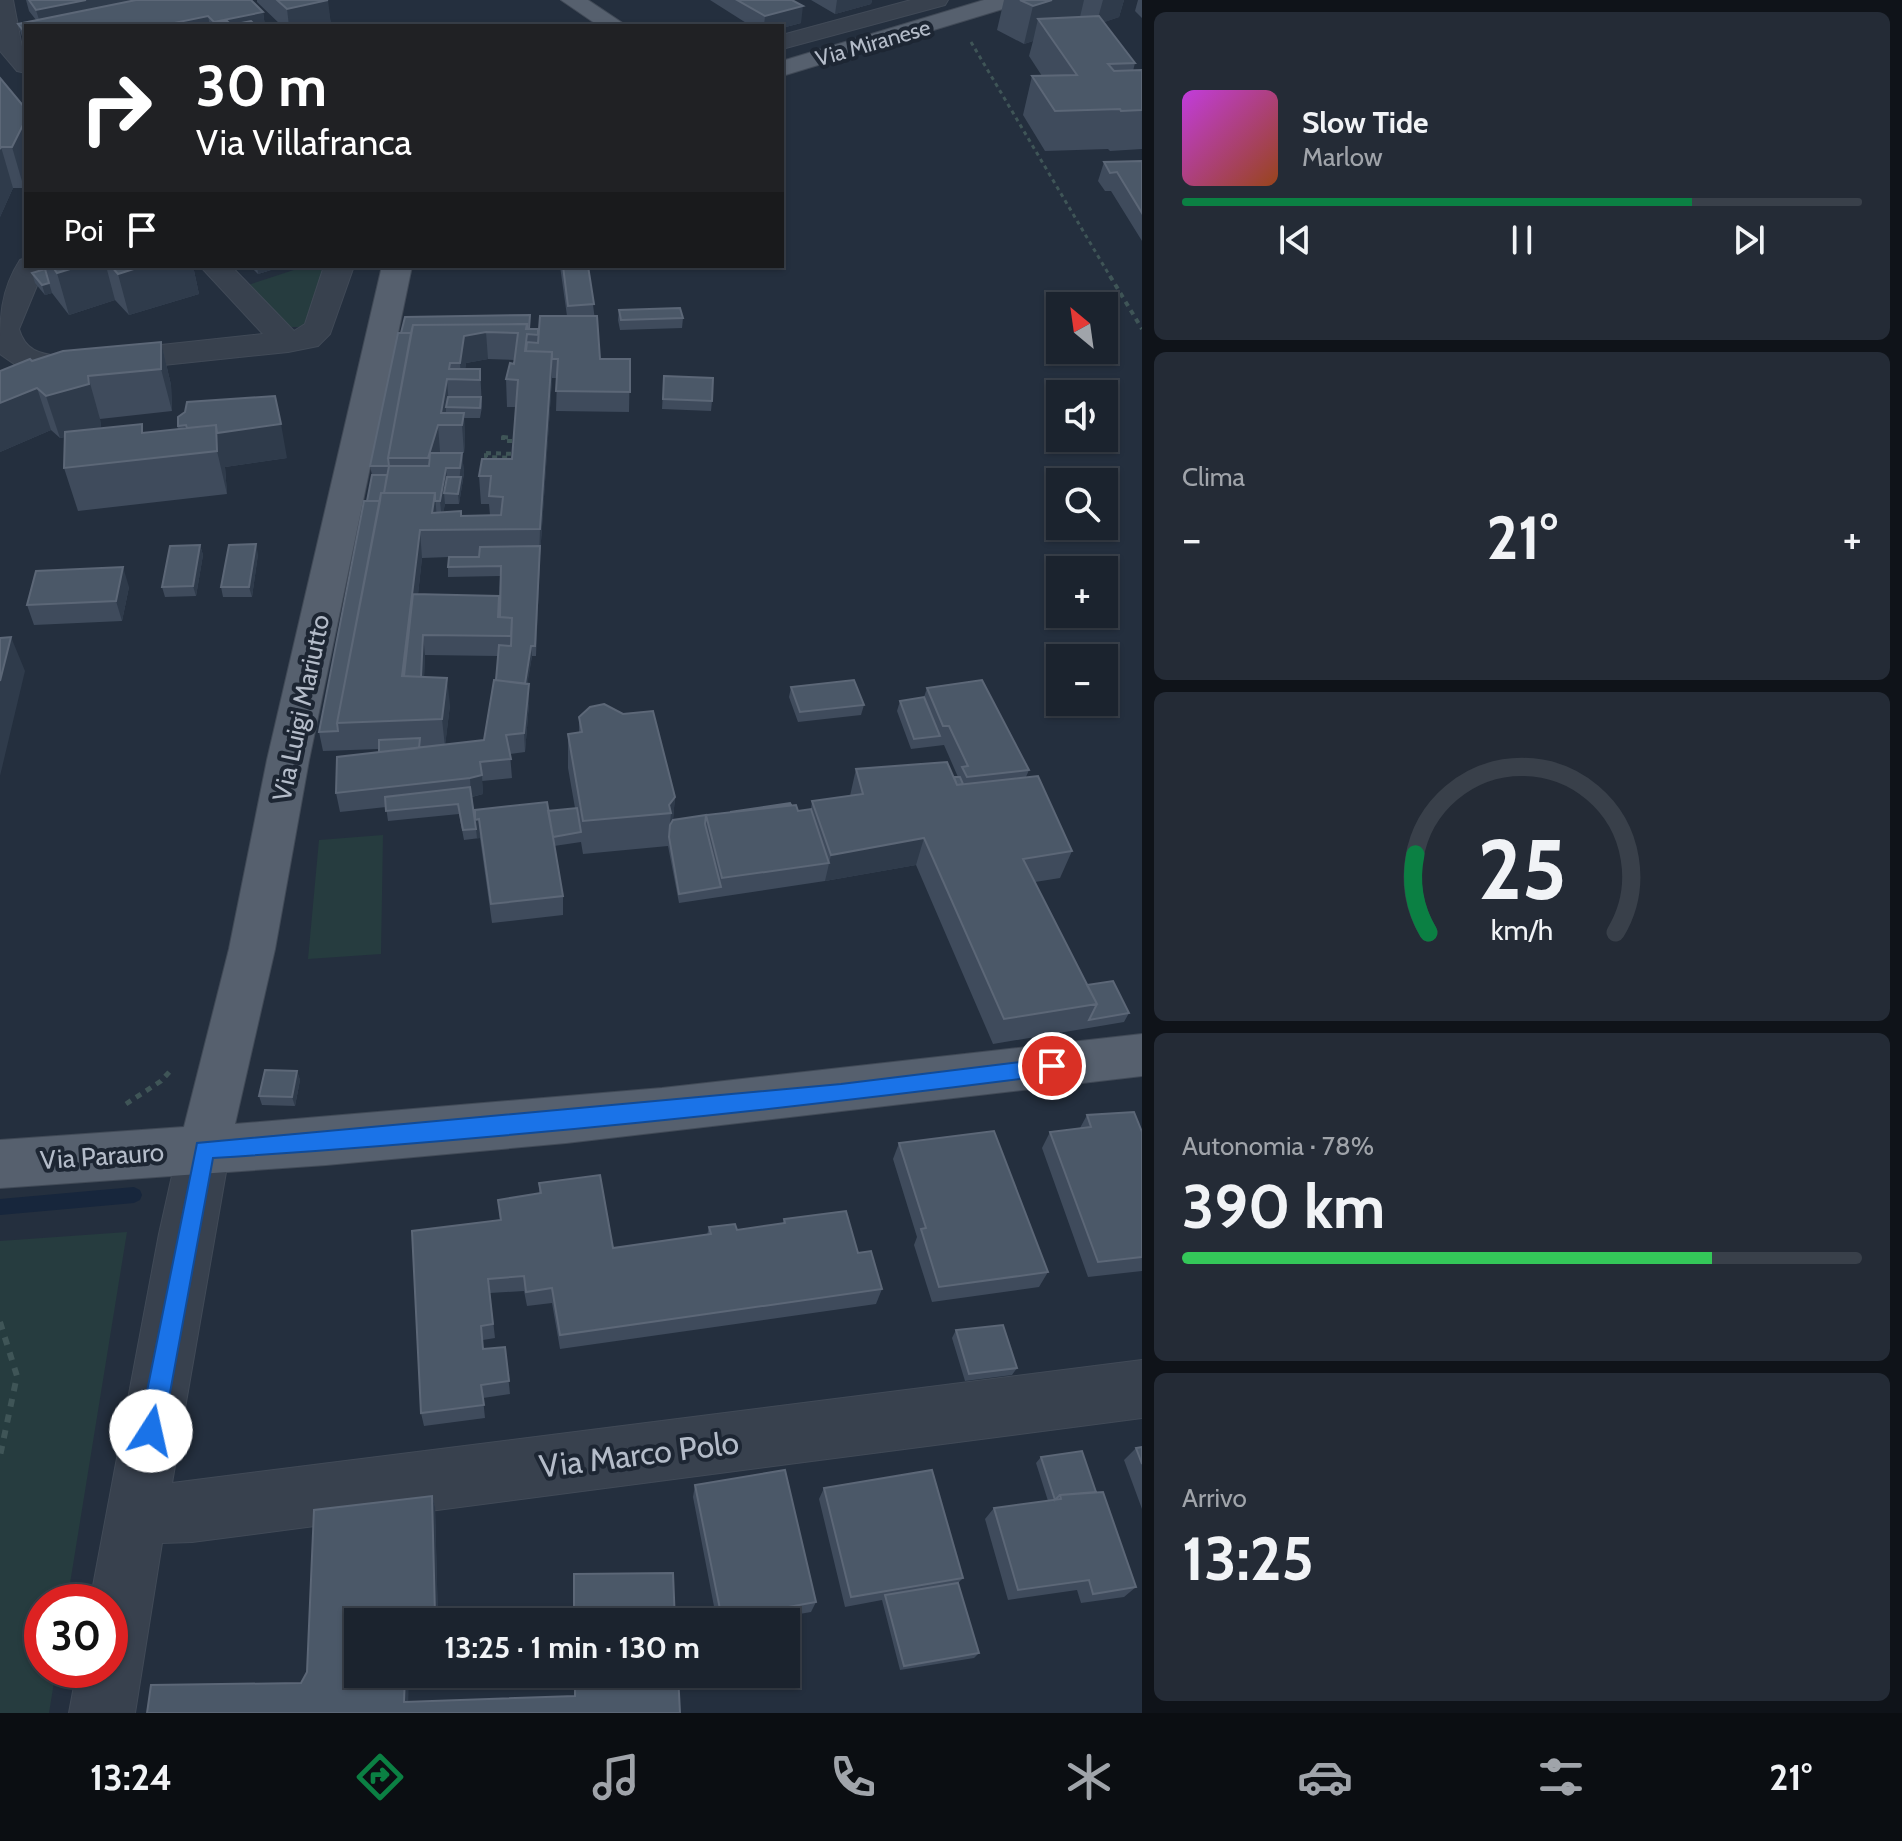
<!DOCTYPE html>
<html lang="it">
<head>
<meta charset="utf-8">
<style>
  :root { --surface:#1b232e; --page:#242b36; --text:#f1f3f6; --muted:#a0a4aa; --line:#39404a; --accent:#0b8043 }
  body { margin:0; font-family:Cabin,sans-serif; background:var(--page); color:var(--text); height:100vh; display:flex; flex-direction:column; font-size:30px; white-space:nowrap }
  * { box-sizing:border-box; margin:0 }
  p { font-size:26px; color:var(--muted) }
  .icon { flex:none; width:44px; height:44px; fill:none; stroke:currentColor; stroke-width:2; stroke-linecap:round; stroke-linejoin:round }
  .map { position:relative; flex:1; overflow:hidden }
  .side { display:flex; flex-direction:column; gap:12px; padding:12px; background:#0f1319; width:760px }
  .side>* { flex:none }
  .banner { position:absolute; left:24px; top:24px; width:760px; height:244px; border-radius:0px; box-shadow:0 2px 6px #0004,0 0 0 2px var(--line); background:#202124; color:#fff; overflow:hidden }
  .needle { width:52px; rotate:331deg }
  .buttons { position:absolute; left:1046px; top:292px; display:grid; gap:16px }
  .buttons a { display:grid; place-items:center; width:72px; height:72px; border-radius:0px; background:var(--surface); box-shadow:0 2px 6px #0004,0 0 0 2px var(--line); font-size:40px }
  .speed { position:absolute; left:24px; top:1584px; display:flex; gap:16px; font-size:40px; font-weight:700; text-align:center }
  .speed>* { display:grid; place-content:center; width:104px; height:104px; border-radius:50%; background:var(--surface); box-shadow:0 2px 6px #0004,0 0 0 2px var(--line); line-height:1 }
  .speed .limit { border:12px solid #d22; background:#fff; color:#111 }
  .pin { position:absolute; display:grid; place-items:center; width:68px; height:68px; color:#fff; margin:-34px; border:4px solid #fff; border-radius:50%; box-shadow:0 2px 8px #0007 }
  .me { position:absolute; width:88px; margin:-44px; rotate:10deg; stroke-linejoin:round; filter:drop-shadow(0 0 6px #0008) }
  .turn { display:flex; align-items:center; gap:28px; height:168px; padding:0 40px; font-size:36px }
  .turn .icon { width:104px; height:104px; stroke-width:2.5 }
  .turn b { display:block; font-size:56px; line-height:68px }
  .then { display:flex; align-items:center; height:76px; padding:0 40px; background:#0003; gap:16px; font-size:30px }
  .big { font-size:60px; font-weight:700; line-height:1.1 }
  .side .card { flex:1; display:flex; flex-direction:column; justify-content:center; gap:12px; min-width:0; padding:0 28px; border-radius:12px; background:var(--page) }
  .side .dial { align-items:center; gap:0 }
  .dial svg { height:208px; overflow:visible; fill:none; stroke:var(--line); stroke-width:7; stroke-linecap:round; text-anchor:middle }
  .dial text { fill:var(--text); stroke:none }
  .song { display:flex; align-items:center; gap:24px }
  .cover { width:96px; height:96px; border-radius:12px; background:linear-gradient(135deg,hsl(290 70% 55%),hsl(20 70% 35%)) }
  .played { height:8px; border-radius:4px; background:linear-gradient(90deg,var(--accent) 75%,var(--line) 75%) }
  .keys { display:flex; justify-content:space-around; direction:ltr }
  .heat { display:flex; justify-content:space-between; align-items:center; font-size:44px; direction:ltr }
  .charge { height:12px; border-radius:6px; background:linear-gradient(90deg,#34c759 78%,var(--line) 0) }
  .trip { position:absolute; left:344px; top:1608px; width:456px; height:80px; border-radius:0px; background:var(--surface); box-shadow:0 2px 6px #0004,0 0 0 2px var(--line); font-weight:700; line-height:80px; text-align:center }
  .dock { display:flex; height:128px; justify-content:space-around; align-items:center; background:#0b0e12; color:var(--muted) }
  .dock .icon { width:56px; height:56px }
  .dock .selected { color:var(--accent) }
  .dock b { font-size:36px; color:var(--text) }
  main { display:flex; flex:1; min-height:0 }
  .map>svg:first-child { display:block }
  .green { fill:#263c3f }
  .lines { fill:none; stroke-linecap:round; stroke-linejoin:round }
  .stream { fill:#17263c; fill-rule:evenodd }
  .minor-casing { stroke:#414a57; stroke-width:2 }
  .major-casing { stroke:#414a57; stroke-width:2 }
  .path-far3 { stroke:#3f5557; stroke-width:3; stroke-dasharray:4 4; stroke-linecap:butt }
  .path-far2 { stroke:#3f5557; stroke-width:4; stroke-dasharray:5 5; stroke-linecap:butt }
  .path-far1 { stroke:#3f5557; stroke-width:5; stroke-dasharray:6 6; stroke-linecap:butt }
  .path { stroke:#3f5557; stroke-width:6; stroke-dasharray:8 8; stroke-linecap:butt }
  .minor { fill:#38414e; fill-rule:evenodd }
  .major { fill:#56606e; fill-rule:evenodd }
  .wall { fill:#3f4b5c; fill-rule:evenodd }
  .shaded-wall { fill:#2f3b4b }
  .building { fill:#4b5868; stroke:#5c6777; stroke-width:2 }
  .route { fill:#1a73e8; stroke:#114b97; stroke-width:2 }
  .labels { text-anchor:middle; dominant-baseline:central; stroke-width:8; stroke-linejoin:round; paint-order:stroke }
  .far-street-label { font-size:22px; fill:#b4bcc9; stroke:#1d2633 }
  .street-label { font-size:26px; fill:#b4bcc9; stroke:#1d2633 }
  .near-street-label { font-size:32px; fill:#b4bcc9; stroke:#1d2633 }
</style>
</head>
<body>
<main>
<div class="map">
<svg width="1142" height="1713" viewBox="0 0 1142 1713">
  <rect width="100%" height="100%" fill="#242f3e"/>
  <path class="green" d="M306,266H322L315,315L300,327H289L248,285Z
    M383,835L381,954L308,959L319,840Z
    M127,1232L67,1602H42V1670H56L49,1713H0V1241Z"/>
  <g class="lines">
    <path class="stream" d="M134,1187L140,1190L142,1195L140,1200L134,1203L0,1215V1199Z"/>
    <g class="minor-casing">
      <path id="minor" d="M0,0H13L22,47L26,51V73L17,71L0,51Z
        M911,0H948L945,5L782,49V35Z
        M26,258V266H45L19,329C25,350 39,354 59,356L263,334L200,266H231L294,331L305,324L324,266H354L330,334L318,346L288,352L59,376L20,368L0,354C0,318 0,291 20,260Z
        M204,1126L222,1133L230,1149L172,1483L1142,1360V1418L192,1542L162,1543L135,1713H69L77,1670H110V1602H90L159,1234L178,1149L186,1133Z"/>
    </g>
    <g class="major-casing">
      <path id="major" d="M561,0H588L627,26H599Z
        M984,0H1019L1016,5L782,76V61Z
        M382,266H412L309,760L275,949L235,1124L662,1088L1142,1034V1076L566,1143L326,1165L0,1188V1140L184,1127L229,949L267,760Z"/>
    </g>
    <path class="path-far3" d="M971,42L1111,278"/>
    <path class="path-far2" d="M1110,276L1142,329
      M503,437L516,438V441H503Z
      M486,453L515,454L514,458L486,457Z"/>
    <path class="path-far1" d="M126,1104L161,1081L172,1069"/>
    <path class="path" d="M0,1322L17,1376L0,1456"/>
    <use href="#minor" class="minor"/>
    <use href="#major" class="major"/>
  </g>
  <path class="wall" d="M26,0H251L263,12L265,26H26V49L18,24L36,20L29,11Z
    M257,0H327L331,25L324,26H282L257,2Z
    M710,0H792L801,23L782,28V26H751Z
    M811,0H872L871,4L835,14Z
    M1004,0H1124L1119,17L1104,22L1135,63L1133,71L1142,70V149L1110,151L1108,149L1045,151L1023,115L1032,76H1042L1029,56L1033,41L1024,44L997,30Z
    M1138,0H1142V18L1135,11Z
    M0,78L24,188H13L0,217Z
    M1142,161V241L1111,191H1105L1098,181L1104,162Z
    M44,266H193L199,294L129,315L115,300L69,315L52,293L45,295L35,283L32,273L45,269Z
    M250,266H284L258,274Z
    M560,266H588L600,359H630L629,412L556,411L557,378H552L540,556L536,656H532L527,684H529V703L525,752L510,754L512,778L482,781L483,794L472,797L476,828L548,811L575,808L568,768V734L579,733V717L675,797L673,820L791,805L798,811L811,809L812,801L850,796L856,769L958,777L944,745L911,749L897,711L900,701L924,697L927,688L1029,770L1026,777L1072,851L1060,878L1035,882L1087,985L1129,1013L1124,1022L993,1044L916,865L825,881L679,903L668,846L583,854L581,842L554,846L563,896V915L492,923L480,838L464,840L459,814L388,821L386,807L340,812L336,793L379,752V749L323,751L319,732L367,501L372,475L370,466L398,333L530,329L538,335V343L567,316ZM488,359L515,360L514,364L506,379L507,407H516L512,459L479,476L481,504H489L490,515L462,516L461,511L443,512L445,504H459L464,473L462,453L440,452L464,453L465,441L464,418H480L482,407L480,369H465L466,363ZM449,557L448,567V577L500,576L499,596L418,594L422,558ZM425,655L498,656L496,680L484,740L445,745L450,705L424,677Z
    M619,310L683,318L682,328L620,330L618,320Z
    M161,342L171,385L172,411L100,419L101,427L92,429L144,433L178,429V417L287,458L225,467L227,494L78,511L64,468L65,437L60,438L51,430L0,452V371L32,361Z
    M664,376L712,401L711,411L662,409Z
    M200,545L203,555L196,596L165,597L162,587Z
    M258,554L252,597H223L221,587Z
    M129,587L122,621L34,625L27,605Z
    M791,687L864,705L861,715L798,722L789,697Z
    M297,1071L300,1080L295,1106L262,1105L259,1096Z
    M1087,1115L1142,1132V1271L1088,1277L1042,1148L1050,1132L1080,1128Z
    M899,1143L1048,1272L1039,1287L932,1302L914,1245L917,1237L893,1159Z
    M539,1183L613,1248L707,1235L709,1227L737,1230L783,1223L784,1219L858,1253L882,1289L876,1304L560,1349L552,1303L527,1306L524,1291L490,1293L495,1338L483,1340V1349L505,1347L510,1394L483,1398L485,1418L424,1426L421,1413L500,1220L498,1200L539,1194Z
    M956,1330L1017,1368L1012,1375L965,1381L952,1338Z
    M1142,1447V1509L1124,1460L1136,1448Z
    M1041,1457L1096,1492L1136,1587L1124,1597L1081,1603L1077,1590L1008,1600L985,1519L994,1508L1048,1501L1036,1463Z
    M695,1485L816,1602L811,1612L753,1622H717L693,1497Z
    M824,1488L963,1578L958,1583L979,1653L974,1658L900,1670L882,1600L845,1607L819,1499Z
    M432,1496L435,1507L438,1622H358L408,1701L147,1713L301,1683Z"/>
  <path class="shaded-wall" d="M86,0H170L41,26L36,10Z
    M328,0L331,25L324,26H289L287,9Z
    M837,0H872L871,4L835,14Z
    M1051,0H1084L1080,17L1044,29L1038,19L1033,41L1024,44L1033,6Z
    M1103,0H1124L1119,17L1096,25Z
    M803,6L801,23L782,28V26H764L765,16Z
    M263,12L265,26H215L214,22Z
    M208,16L210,26H164V25Z
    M26,119V183L24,188L12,147Z
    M1,147L13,188L0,217V149Z
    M76,266H106L115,300L69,315L57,273Z
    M143,266H193L199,294L129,315L118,274Z
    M257,266H284L258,274Z
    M49,283L52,293L45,295L42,285Z
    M486,332L488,359L466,363L464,380H461L460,363L464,336Z
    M161,342L171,385L172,411L161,369Z
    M552,352V379L540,556L536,656L540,529Z
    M88,376L100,419L101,427L60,438L46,396Z
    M447,379L449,407H446V417L441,413Z
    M37,388L51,430L0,452V403Z
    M464,413L465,441L464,453L462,425Z
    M281,424L287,458L225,467L227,494L217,451L216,425Z
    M438,425L440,452L430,486L428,458Z
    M462,453L464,473L459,504L458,494Z
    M446,468L448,487L444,493L445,504L442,521L440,501Z
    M435,493L437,521L432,513Z
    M420,530L422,558L408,685L402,676Z
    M256,544L258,554L252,597L249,587Z
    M200,545L203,555L196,596L193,586Z
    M123,567L129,587L122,621L116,601Z
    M423,635L425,655L423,705L421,685Z
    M11,637L25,671L0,776V681Z
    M531,646L532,656L525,700L524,690Z
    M447,678L450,705L445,747L442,719Z
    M529,684V703L525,752L524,733Z
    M482,775L483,794L471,797L470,778Z
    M675,797L672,830L669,835L671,813L669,805Z
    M479,819L480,838H477L475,820Z
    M924,838L916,865L825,881L831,855Z
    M297,1071L300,1080L295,1106L292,1097Z
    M432,1496L435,1507L438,1622L435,1615Z
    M405,1674H409L408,1709L404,1702Z"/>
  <path class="building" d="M29,0H86L36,10Z
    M136,0H251L263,12L214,22L208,16L164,25L165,26H26V34L18,24Z
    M277,0H328L287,9Z
    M737,0H792L803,6L765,16Z
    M1020,0H1052L1033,6Z
    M1099,16L1135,63L1108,64L1114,71L1142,70V110L1121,111L1120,109L1055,111L1032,76L1077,75L1038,19Z
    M227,21L231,25L251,21L256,26H200Z
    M0,78L25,108L26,115V119L12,147H1L0,149Z
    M1142,161V213L1117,172L1110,173L1104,162Z
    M52,266H80L57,273Z
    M111,266H143L118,274Z
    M563,266H588L594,304L568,306Z
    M45,269L49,283L42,285L32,273Z
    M680,308L683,318L621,320L619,310Z
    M530,315L529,329H527V324L413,325L411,333H401L405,317Z
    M540,316H597L600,359H630V392L556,391L558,359H552V352L526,351L527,342L538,343Z
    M527,324L526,329H538V335L527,334L525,351L552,352L540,529L420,530L402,676L447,678L442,719L337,723L381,493H435L432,513L461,511V516L501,515L503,497L489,496L491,476H479L482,459H512L518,380L506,379L510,363L514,364L518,333L486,332L464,336L460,363H450L449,369H480V380L447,379L441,413H464L462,425H438L428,458H388L413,325Z
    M398,333H411L388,458L389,466H370Z
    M161,342V369L88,376L89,384L46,396L37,388L0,403V371L30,359L32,361L63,351Z
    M664,376L713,378L712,401L663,399Z
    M275,396L281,424L217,433L216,425L187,428L186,425L178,426V417L185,412L187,402Z
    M448,397H481L480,408L446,407Z
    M142,424V433L216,425L217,451L64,468L65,432Z
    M430,453H462L460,468H446L440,501H435V493H384L389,466H429Z
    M372,475H387L384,493H381L380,501H367Z
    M447,477H461L458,494L444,493Z
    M364,501H380L337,723L338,731L319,732Z
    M256,544L249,587H221L229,545Z
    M200,545L193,586L162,587L170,546Z
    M540,546L535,646H531L525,684L496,680L499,645L511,646L512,618L500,617L501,566L448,567L449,557H479L480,547Z
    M123,567L116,601L27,605L36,571Z
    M413,594L499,596L498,617L512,618L511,636L423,635L421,677L404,676Z
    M11,637L0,681V638Z
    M494,680L529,684L524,733L506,735L511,759L480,762L482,775L470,778L336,793L337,757L484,740Z
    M854,680L864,705L800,712L791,687Z
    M982,680L1029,770L967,777L962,767L968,766L949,726H943L927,688Z
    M924,697L940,736L914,739L900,701Z
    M604,704L623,714L653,711L675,797L669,805L671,813L583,821L568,734L582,732L579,717L590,707Z
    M420,738L419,748L379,752V740Z
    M947,762L957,785L1038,776L1072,851L1023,859L1097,1004L1004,1019L924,838L831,855L812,801L863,794L856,769Z
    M954,777H960L963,784L957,785Z
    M470,787L476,829L463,830L458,804L386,811L385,797Z
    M547,802L563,896L491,904L479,819L475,820V810Z
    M790,803L791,805L730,812Z
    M796,805L798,811L811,809L829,863L722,878L706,815Z
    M577,808L581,832L553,837L548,811Z
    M706,815L705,824L721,887L679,894L669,837L670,825L673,820Z
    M1113,981L1129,1013L1089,1020L1097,1004L1087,985Z
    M265,1070L297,1071L292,1097L259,1096Z
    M1134,1112L1142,1132V1257L1098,1262L1050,1132L1091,1127L1087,1115Z
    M994,1131L1048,1272L939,1287L921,1229L926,1228L899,1143Z
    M600,1175L613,1248L711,1234L709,1227L735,1224L737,1230L785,1223L784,1219L846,1211L858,1253L871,1251L882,1289L560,1335L552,1288L526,1292L524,1276L488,1279L493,1324L481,1326L483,1349L505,1347L509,1381L481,1385L484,1405L421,1413L412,1231L501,1220L498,1200L541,1193L539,1183Z
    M1003,1325L1017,1368L969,1374L956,1330Z
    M1142,1447V1464L1136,1448Z
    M1082,1451L1096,1492L1060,1495L1055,1500L1041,1457Z
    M785,1470L816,1602L722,1619L695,1485Z
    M932,1470L963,1578L851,1597L824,1488Z
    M1103,1492L1136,1587L1093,1594L1089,1580L1018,1590L994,1508L1061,1499L1060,1495Z
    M432,1496L435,1615L407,1614L406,1622H358V1674H405L404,1702L575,1696V1674H678L680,1713H147L151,1685L301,1683L307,1672L314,1510Z
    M673,1573L675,1622H574V1574Z
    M958,1583L979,1653L904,1666L885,1595Z"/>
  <path class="route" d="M1052,1058L1059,1060L1062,1066L1059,1073L1052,1075C773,1111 493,1140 213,1158L163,1431L159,1439L151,1443L142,1439L139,1431L197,1143L841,1084Z"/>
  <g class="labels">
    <g class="far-street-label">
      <text transform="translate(873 43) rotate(-16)">Via Miranese</text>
    </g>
    <g class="street-label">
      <text transform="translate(301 708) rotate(-78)">Via Luigi Mariutto</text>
      <text transform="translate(102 1156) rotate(-4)">Via Parauro</text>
    </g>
    <g class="near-street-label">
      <text transform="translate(639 1454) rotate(-7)">Via Marco Polo</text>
    </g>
  </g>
</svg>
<div class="buttons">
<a><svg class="needle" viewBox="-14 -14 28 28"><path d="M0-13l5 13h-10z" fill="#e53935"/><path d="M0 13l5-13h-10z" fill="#a0a4aa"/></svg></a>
<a><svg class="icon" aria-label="sound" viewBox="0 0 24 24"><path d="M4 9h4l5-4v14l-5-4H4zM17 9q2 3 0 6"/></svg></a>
<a><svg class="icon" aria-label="search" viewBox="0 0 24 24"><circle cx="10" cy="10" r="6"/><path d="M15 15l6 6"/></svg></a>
<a>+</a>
<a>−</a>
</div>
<div class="speed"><div class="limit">30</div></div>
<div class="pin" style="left:1052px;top:1066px;background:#d93025"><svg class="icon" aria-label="arrive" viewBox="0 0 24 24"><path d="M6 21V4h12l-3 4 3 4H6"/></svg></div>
<svg class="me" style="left:151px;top:1431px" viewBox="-20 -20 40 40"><circle r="19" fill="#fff"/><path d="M0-13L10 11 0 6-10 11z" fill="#1a73e8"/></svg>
<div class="trip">13:25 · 1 min · 130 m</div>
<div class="banner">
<div class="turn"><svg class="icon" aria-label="right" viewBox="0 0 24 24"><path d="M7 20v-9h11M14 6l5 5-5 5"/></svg><div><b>30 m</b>Via Villafranca</div></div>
<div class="then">Poi<svg class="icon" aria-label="arrive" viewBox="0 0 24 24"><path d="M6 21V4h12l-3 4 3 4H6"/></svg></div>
</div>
</div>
<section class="side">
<div class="card">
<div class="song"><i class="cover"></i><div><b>Slow Tide</b><p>Marlow</p></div></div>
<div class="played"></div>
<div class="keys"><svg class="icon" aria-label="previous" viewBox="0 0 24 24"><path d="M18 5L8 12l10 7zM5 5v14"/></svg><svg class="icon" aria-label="pause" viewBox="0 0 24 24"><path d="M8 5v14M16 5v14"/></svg><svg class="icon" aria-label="next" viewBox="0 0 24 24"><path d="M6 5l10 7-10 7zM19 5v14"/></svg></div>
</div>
<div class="card"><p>Clima</p>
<div class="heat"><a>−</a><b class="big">21°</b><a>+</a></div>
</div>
<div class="card dial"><svg viewBox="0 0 100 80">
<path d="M14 69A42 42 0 1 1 86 69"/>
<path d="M14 69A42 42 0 0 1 9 39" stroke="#0b8043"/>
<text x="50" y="56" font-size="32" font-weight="700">25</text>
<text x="50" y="72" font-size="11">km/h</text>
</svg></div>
<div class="card"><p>Autonomia · 78%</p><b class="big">390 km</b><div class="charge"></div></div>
<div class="card"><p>Arrivo</p><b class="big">13:25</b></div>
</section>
</main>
<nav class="dock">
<b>13:24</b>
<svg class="icon selected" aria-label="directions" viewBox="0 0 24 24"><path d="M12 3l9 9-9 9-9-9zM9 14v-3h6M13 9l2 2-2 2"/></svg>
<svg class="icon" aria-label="music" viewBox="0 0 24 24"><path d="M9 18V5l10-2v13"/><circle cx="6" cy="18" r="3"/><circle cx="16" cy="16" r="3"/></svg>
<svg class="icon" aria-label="phone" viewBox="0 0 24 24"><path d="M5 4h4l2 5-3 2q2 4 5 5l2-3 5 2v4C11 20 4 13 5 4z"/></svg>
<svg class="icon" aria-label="climate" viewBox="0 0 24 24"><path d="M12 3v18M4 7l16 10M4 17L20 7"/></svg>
<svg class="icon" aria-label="car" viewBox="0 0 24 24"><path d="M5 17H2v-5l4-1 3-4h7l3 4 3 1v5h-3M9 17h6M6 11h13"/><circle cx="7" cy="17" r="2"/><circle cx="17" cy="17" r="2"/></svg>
<svg class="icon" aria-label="filters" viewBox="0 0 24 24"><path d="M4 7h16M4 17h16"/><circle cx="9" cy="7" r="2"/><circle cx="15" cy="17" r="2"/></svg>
<b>21°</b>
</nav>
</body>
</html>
